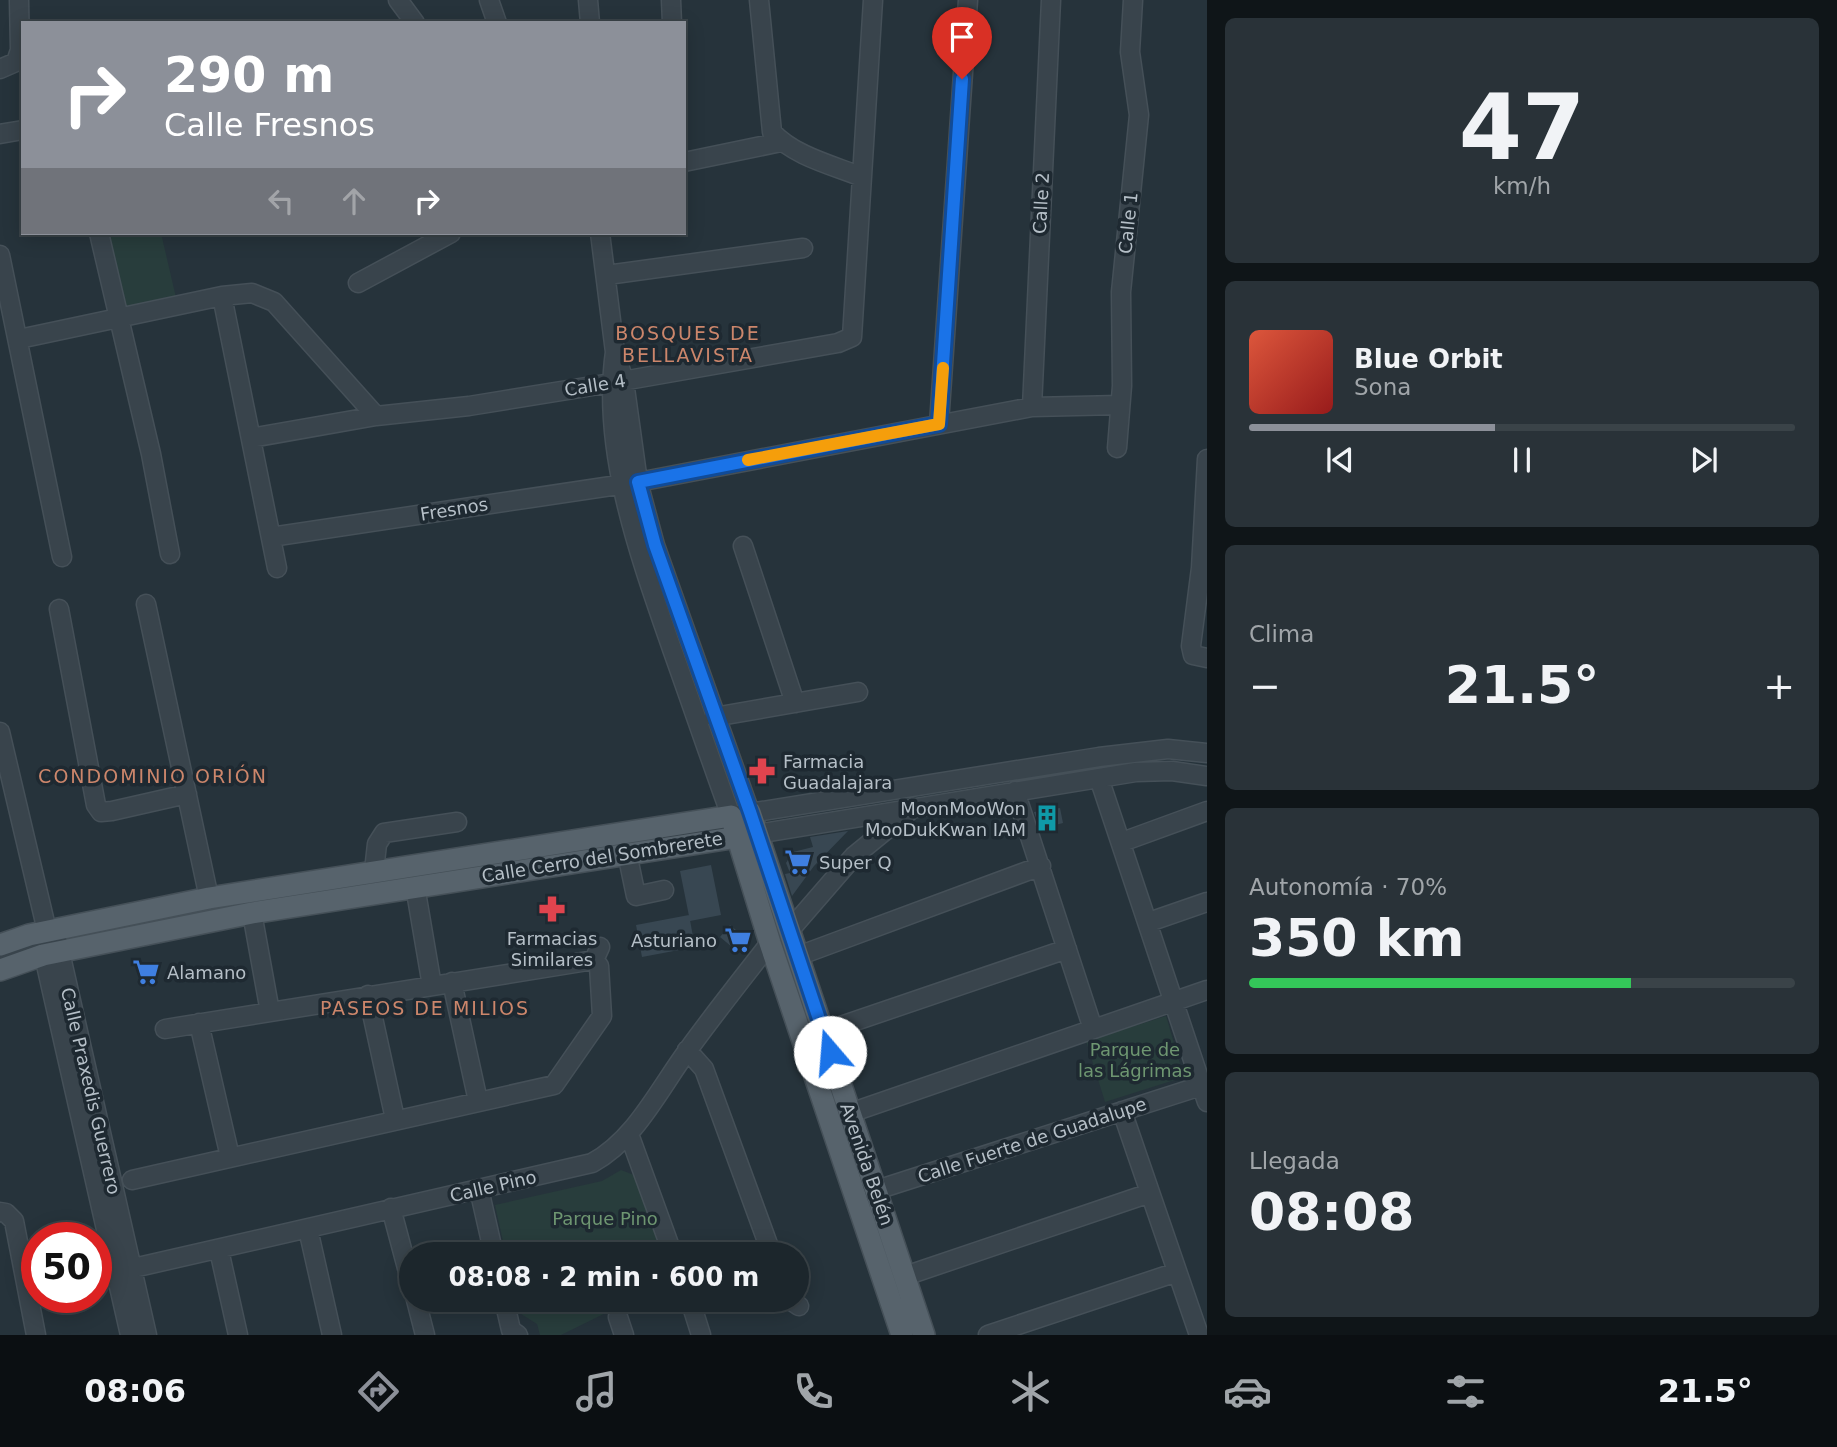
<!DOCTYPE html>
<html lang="es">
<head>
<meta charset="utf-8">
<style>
  :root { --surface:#1c262c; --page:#293238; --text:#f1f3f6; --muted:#a0a5a9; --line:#3a4348; --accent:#8c9099 }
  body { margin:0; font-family:"DejaVu Sans",sans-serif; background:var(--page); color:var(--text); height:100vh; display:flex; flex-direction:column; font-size:26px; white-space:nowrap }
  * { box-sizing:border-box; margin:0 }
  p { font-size:23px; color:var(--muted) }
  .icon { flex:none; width:38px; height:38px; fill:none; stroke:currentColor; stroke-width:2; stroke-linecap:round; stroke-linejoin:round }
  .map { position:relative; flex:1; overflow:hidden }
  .drawer { display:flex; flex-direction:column; gap:18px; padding:18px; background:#0f1518; width:630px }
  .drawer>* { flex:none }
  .top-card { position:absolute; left:21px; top:21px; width:665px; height:214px; border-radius:0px; box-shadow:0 4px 18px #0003,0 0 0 2px var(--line); background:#8c9099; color:#fff; overflow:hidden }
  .speed { position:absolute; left:21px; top:1222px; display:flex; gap:14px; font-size:35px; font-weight:700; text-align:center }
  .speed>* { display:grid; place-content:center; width:91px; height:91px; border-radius:50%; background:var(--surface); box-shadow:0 4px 18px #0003,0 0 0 2px var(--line); line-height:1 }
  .speed .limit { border:10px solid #d22; background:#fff; color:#111 }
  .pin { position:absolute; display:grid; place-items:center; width:60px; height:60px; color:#fff; margin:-72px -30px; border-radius:50% 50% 50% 0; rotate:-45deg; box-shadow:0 0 7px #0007 }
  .pin .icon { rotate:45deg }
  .me { position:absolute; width:77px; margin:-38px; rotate:342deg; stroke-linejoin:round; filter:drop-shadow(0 0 5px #0008) }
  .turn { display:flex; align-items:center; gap:24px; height:147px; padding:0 28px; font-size:32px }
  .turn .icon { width:91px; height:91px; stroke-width:2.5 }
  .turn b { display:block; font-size:49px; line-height:60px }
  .lanes { display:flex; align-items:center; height:66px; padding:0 28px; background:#0003; justify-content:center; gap:35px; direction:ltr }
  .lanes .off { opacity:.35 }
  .big { font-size:52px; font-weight:600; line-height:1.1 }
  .drawer .card { flex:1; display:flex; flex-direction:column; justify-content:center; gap:10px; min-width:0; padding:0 24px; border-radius:10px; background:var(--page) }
  .drawer .dial { align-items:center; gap:0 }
  .dial b { font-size:91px; line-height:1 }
  .song { display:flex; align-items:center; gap:21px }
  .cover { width:84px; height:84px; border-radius:10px; background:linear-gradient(135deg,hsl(10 70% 55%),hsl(0 70% 35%)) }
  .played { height:7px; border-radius:4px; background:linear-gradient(90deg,var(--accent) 45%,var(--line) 45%) }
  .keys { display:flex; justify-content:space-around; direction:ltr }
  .heat { display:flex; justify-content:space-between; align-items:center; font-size:38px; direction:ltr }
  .charge { height:10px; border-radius:5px; background:linear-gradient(90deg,#34c759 70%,var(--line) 0) }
  .trip { position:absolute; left:399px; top:1242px; width:410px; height:70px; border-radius:35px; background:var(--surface); box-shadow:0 4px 18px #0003,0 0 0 2px var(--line); font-weight:600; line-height:70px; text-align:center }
  .tab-bar { display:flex; height:112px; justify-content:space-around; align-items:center; background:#0b0f12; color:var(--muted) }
  .tab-bar .icon { width:49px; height:49px }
  .tab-bar .current { color:var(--accent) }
  .tab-bar b { font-size:32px; color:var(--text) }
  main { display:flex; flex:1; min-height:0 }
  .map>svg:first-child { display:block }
  .green { fill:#283d3c }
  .building { fill:#384752 }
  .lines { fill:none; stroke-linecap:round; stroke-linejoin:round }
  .minor-casing { stroke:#455058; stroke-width:21 }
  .major-casing { stroke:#455058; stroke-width:24 }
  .minor { stroke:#39444c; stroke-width:18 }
  .major { stroke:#57636c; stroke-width:21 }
  .route-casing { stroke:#114b97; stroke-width:18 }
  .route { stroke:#1a73e8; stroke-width:12 }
  .slow { stroke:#f59e0b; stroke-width:12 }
  .labels { text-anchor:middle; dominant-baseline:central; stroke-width:7; stroke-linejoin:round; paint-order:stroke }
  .street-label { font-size:18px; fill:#b5bfc7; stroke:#1e2931 }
  .poi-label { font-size:18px; fill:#b5bfc7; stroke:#1e2931; text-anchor:start }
  .park-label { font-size:18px; fill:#6e9671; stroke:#1e2931 }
  .neighbourhood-label { font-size:19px; letter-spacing:2px; fill:#cc866b; stroke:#1e2931 }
</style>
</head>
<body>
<main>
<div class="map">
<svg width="1207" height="1335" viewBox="0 0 1207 1335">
  <rect width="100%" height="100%" fill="#26333b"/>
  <path class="green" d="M101,233H161L178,306L120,319Z
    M1166,1016L1184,1077L1105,1102L1086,1041Z
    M621,1170L634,1175L663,1255H506L495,1205L602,1181Z
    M516,1300H632L561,1335H540L537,1324L518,1312Z"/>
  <path class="building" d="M1060,808L1063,823L1040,829L1034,812Z
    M848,831L814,866L792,896L785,874L790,873L786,863L793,852L813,847L810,837Z
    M711,865L721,915L690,921L680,871Z
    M689,915L695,947L642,957L636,925Z
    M730,925L748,940L738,952L720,937Z"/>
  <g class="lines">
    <g class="minor-casing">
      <path id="minor" d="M398,0L415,23
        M489,0L497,23
        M588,0L590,23
        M671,0L672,23
        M759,0L772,132C794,156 832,165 862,177
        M0,69L16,62L20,50L19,0
        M0,134L23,130
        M684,162L781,142
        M99,233L151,454L170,554
        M600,233L615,352L624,381L638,482L655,545L750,812
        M0,255L62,557
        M607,275L803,248
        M358,283L451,233
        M222,296L277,568
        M19,339L222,296L252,293L274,302L376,416
        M615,352C601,451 640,557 672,649C692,705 711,761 731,816L1099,757L1168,749L1207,753
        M1032,407L1051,0
        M939,424L968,0
        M251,438L376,416L469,406L611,383L838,343L852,337L873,0
        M1117,448L1122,386L1121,292L1139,115L1130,52L1133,0
        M1207,459L1201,568L1191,646L1193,655L1207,658
        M271,537L638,482L1032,407L1120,405
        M743,546L795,703
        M146,604L209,898
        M59,609L96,805L101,812L112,811L187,794
        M714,717L858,692
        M0,732L47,931
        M1099,778L1207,1102
        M1015,791L1093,1029
        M672,837L730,827L757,834L1136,772L1172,771L1207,776
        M1122,842L1207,811
        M627,853L636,896L664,890
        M374,871L377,844L384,833L457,822
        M415,886L432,986
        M252,913L270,1012
        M1149,922L1207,902
        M789,931L854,856L913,808
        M57,939L147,1335
        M41,943L130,1335
        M798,956L1041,866
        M0,959L28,950
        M452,982L478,1101
        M368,995L395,1119
        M199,1023L230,1157
        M165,1029L594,960
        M823,1032L1067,949
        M687,1050L704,1069L772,1255
        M1122,1111L1199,1335
        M850,1113L1207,990
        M629,1134L673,1255
        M132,1180L554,1085L602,1016L599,966L594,960L600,947
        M479,1189L494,1255
        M864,1194L1207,1084
        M391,1208L411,1283
        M0,1212L6,1213L14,1221L36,1335
        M308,1229L332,1335
        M219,1250L238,1335
        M116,1272L592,1163C636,1139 659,1089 688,1050C714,1014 742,979 770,943
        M905,1276L1150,1193
        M416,1300L425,1335
        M504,1300L511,1330L518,1335
        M690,1300L701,1335
        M790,1300L799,1306
        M618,1317L624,1335
        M988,1335L1177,1272"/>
    </g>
    <g class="major-casing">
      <path id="major" d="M750,812L924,1335
        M0,945L29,935L209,898L731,816L770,943L902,1335
        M0,970L43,955L252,913L757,834"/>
    </g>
    <use href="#minor" class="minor"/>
    <use href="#major" class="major"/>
  </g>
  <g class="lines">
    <g class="route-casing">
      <path id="route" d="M830,1052L750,812L655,545L638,482L939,424L962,79"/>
    </g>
    <use href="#route" class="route"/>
    <path class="slow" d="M748,460L939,424L943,368"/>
  </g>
  <defs>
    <g id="pharmacy-bare" transform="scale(2.1)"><path d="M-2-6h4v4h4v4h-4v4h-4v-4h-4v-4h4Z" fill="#e0444e" stroke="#1e2931" stroke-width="2.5" paint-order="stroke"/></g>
    <g id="building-bare" transform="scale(2.1)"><path d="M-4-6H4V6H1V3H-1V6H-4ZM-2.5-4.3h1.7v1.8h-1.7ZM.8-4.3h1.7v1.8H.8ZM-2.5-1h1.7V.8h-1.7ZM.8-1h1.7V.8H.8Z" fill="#0f9aa8" stroke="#1e2931" stroke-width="2.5" paint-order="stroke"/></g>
    <g id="supermarket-bare" transform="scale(2.1)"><path d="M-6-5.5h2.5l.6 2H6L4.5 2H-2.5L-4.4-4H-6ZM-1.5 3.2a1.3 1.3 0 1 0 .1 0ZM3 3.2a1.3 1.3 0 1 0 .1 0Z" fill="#3f7fe0" stroke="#1e2931" stroke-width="2.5" paint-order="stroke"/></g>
  </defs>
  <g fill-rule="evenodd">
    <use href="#pharmacy-bare" x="762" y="771"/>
    <use href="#building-bare" x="1047" y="818"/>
    <use href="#supermarket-bare" x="798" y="862"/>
    <use href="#pharmacy-bare" x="552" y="909"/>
    <use href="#supermarket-bare" x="738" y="940"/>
    <use href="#supermarket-bare" x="146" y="972"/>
  </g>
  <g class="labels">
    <g class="street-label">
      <text transform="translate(1041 203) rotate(-87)">Calle 2</text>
      <text transform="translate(1128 223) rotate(-84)">Calle 1</text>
      <text transform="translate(595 385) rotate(-9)">Calle 4</text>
      <text transform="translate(454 509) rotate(-9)">Fresnos</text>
      <text transform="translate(602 857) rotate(-9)">Calle Cerro del Sombrerete</text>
      <text transform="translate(91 1091) rotate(77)">Calle Praxedis Guerrero</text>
      <text transform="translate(1032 1140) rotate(-18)">Calle Fuerte de Guadalupe</text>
      <text transform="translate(867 1164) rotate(71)">Avenida Belén</text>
      <text transform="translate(493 1186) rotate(-13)">Calle Pino</text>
    </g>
    <g class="poi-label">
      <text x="783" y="761">Farmacia<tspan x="783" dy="21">Guadalajara</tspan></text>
      <text x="1026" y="808" text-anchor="end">MoonMooWon<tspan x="1026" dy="21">MooDukKwan IAM</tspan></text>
      <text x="819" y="862">Super Q</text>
      <text x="552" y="938" text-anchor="middle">Farmacias<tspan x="552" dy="21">Similares</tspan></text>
      <text x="717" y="940" text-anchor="end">Asturiano</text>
      <text x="167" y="972">Alamano</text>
    </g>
    <g class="park-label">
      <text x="1135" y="1049">Parque de<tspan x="1135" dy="21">las Lágrimas</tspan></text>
      <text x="605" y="1218">Parque Pino</text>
    </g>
    <g class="neighbourhood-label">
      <text x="688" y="333">BOSQUES DE<tspan x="688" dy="22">BELLAVISTA</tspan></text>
      <text x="153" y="776">CONDOMINIO ORIÓN</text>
      <text x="425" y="1008">PASEOS DE MILIOS</text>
    </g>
  </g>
</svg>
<div class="speed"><div class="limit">50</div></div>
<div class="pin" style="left:962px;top:79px;background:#d93025"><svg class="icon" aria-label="arrive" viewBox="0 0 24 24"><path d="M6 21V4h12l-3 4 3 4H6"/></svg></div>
<svg class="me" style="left:830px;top:1052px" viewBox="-20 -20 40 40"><circle r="19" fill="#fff"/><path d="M0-13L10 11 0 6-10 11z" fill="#1a73e8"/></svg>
<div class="trip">08:08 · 2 min · 600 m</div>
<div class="top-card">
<div class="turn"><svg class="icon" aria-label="right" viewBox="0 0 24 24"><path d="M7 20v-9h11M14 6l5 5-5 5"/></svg><div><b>290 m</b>Calle Fresnos</div></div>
<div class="lanes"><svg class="icon off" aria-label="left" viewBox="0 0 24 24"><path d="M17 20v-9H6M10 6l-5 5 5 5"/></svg><svg class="icon off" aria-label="ahead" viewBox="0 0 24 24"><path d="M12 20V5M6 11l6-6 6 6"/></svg><svg class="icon" aria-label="right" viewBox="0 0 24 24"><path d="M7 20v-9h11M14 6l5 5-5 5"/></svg></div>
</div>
</div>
<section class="drawer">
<div class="card dial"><b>47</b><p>km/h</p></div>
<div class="card">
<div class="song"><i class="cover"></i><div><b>Blue Orbit</b><p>Sona</p></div></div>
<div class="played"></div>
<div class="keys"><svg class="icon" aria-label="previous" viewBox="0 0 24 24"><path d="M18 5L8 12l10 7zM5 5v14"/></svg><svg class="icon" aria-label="pause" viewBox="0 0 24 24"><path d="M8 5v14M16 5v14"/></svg><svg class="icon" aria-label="next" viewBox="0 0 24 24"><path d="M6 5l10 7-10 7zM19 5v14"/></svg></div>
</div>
<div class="card"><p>Clima</p>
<div class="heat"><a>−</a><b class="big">21.5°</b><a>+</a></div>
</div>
<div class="card"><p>Autonomía · 70%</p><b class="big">350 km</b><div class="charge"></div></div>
<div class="card"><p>Llegada</p><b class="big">08:08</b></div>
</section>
</main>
<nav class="tab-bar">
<b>08:06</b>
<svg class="icon current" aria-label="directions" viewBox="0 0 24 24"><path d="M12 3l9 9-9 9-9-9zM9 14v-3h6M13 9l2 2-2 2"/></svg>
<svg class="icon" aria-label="music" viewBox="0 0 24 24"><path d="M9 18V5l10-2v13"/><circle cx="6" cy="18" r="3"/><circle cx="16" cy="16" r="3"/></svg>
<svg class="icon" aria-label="phone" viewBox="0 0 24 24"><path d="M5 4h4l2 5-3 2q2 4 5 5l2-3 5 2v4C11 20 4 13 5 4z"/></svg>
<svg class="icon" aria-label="climate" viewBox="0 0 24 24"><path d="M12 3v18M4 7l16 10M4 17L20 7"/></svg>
<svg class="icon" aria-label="car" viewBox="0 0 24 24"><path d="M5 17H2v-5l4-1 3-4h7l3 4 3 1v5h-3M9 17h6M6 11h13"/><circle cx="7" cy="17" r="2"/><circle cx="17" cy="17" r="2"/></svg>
<svg class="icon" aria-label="filters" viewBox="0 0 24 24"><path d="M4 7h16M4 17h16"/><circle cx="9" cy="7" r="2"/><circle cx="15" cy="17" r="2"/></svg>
<b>21.5°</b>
</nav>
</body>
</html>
